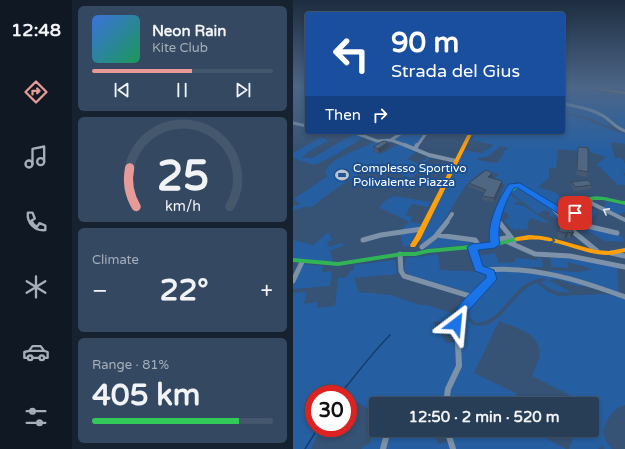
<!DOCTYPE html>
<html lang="en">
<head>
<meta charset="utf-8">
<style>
  :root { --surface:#283e57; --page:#344961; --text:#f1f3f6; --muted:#a5aeba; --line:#44576d; --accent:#e69b98 }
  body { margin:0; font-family:"Varela Round",sans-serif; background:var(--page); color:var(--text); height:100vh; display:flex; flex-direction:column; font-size:15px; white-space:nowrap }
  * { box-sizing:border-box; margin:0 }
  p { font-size:13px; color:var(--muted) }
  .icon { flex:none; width:22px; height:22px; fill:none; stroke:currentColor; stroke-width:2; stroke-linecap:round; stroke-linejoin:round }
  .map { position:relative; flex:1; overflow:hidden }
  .drawer { display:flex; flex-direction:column; gap:6px; padding:6px; background:#162230; width:221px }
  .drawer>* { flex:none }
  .guide { position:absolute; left:12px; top:12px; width:260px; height:122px; border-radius:4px; box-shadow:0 2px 6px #0003,0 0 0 1px var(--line); background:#1a4fa0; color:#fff; overflow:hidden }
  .speed { position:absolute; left:12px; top:385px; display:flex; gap:8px; font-size:20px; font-weight:700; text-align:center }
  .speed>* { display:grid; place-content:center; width:52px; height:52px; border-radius:50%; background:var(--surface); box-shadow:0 2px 6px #0003,0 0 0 1px var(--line); line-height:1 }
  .speed .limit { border:6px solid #d22; background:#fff; color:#111 }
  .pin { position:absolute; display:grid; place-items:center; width:34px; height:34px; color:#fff; margin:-17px; border-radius:8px; box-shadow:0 2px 6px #0006 }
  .me { position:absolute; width:44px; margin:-22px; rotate:29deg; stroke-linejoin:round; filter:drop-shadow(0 0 3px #0008) }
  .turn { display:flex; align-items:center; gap:14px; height:84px; padding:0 20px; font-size:18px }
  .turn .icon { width:52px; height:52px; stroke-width:2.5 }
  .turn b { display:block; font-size:28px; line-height:34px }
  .then { display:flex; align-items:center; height:38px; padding:0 20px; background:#0003; gap:8px; font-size:15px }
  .big { font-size:30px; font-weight:800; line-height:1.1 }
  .drawer .card { flex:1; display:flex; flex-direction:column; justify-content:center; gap:6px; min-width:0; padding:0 14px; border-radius:6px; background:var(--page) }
  .drawer .dial { align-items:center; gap:0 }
  .dial svg { height:104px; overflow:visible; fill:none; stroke:var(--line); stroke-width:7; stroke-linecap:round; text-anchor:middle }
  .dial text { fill:var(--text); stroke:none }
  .song { display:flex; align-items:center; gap:12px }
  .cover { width:48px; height:48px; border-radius:6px; background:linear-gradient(135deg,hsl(220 70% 55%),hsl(150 70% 35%)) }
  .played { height:4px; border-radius:2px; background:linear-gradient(90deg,var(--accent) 55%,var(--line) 55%) }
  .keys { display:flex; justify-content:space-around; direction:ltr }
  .heat { display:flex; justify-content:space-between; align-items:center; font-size:22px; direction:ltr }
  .charge { height:6px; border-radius:3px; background:linear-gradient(90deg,#34c759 81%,var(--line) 0) }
  .trip { position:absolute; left:76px; top:397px; width:230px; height:40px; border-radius:4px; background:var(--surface); box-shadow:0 2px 6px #0003,0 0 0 1px var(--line); font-weight:800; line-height:40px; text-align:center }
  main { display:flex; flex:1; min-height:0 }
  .tabs { display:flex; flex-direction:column; width:72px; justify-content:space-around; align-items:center; background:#101923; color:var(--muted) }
  .tabs .icon { width:28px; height:28px }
  .tabs .active { color:var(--accent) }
  .tabs b { font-size:18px; color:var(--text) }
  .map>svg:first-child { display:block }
  .green { fill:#265fa1; fill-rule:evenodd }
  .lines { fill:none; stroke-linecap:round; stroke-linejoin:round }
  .stream { stroke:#153c6e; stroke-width:1.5 }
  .street-far3 { stroke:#7d92a8; stroke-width:3 }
  .street-far2 { stroke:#7d92a8; stroke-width:4 }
  .street-far1 { stroke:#7d92a8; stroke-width:5 }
  .street { stroke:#7d92a8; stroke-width:6 }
  .fast { fill:#30b455; fill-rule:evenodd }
  .slow { fill:#ff9f0a; fill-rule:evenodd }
  .jam { fill:#e5322d; fill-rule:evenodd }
  .wall { fill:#455971 }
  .shaded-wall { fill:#38485c }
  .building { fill:#506783; stroke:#38485c }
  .oneway { stroke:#e5e9ee }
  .oneway2 { stroke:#1d5989 }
  .route { fill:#1a73e8; stroke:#114b97 }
  .labels { text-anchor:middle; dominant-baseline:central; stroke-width:4; stroke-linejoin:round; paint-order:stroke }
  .poi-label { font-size:12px; fill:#fff; stroke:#1b4f8f; text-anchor:start }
</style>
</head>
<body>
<main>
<nav class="tabs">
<b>12:48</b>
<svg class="icon active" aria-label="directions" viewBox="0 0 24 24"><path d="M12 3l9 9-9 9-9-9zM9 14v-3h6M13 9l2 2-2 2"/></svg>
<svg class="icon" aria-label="music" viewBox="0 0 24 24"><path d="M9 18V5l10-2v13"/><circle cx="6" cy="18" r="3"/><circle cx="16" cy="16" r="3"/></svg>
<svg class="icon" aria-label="phone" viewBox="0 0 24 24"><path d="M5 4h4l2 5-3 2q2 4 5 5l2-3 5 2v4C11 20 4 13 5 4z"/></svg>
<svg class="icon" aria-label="climate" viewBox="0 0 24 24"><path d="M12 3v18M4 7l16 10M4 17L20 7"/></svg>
<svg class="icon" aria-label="car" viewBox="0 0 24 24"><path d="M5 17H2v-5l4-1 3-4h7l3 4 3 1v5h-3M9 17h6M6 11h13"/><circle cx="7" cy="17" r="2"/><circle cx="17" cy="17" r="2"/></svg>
<svg class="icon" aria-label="filters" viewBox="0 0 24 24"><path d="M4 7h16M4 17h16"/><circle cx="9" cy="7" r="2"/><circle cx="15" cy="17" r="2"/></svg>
</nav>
<section class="drawer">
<div class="card">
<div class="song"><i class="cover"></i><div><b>Neon Rain</b><p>Kite Club</p></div></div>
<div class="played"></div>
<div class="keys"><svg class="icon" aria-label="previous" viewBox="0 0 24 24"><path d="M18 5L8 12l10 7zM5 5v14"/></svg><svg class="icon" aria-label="pause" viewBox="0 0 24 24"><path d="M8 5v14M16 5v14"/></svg><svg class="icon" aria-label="next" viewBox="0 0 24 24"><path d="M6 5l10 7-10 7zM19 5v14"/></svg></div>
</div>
<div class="card dial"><svg viewBox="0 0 100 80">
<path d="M14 69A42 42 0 1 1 86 69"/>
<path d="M14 69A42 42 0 0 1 9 39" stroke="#e69b98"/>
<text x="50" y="56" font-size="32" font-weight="700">25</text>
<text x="50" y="72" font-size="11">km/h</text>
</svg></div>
<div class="card"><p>Climate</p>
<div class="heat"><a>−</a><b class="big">22°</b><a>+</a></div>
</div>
<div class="card"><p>Range · 81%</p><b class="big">405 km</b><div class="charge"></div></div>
</section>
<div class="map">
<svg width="332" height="449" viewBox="0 0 332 449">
  <rect width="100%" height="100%" fill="#365274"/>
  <path class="green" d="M270,87L297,88L318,94L320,92L332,94V130C321,127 314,119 304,113C294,108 281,106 270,103L271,98L270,97Z
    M270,104C283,107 311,112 317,125H314L316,127L296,118L270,112Z
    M270,113L293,119L313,128L332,134V144L319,142L318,144L322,158H329L332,164V173H329L332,176V185H325L307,167L303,165L313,157L297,152L295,147L283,151L265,149L263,168H256V178L245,187L264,193L277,212L276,213L231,187L225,182L217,185L209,196H207L212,184L201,181L200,179L206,174L190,171L173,185L143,233L130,244L128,243V238L170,150L188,153L201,145L179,140L183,132H270ZM207,146L216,148L211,151C211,155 206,161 202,163L184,160L185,158L196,156Z
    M112,132H133L122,148L101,141V139Z
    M63,133L71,137L44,154L24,164H18L0,158V153L28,137L36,140L17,151L8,158H19Z
    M83,141L95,142L79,151L88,154L106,144L132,156L123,152L114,159L126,164L135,157L139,156L130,165L132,166L118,178L98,171L102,167C97,165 93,163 87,164C72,166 31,198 17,208L14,206L0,211V205H8L1,199L35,176L32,173C34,158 72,148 83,141Z
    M229,188L257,206L266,218L263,219L256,215L258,213L252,210L245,214L217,192L219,189Z
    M218,195L227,202H222V204L231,206L255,222L253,223L238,218L234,223L236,229L228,230L226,228L222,230L218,228L210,220L216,218L214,213L208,211L214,197Z
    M103,196L137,202L135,207L119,204L112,215L119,217L117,222L128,224L126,228L107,231L116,222L87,208C88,202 97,197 103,196Z
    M311,201L332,206V212L323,215L308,207L313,205Z
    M295,207L303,211L298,222L281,217L289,209L292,210Z
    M291,225L326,234L327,236H329L331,242L312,241L289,228Z
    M124,231L116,246L110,247L107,233Z
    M36,233L39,240L34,242L36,247L48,243L52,245L37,251L40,262L0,259V240L21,245L32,234Z
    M146,237L181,242L182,244L131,249Z
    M202,253L206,263L222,262V258L244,260V258H249L250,267L188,268L184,256Z
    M145,254L147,270L194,272L197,279L180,294L117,275L111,270L113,258Z
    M257,257L282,259L324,267L326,293L253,270L284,272L298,270L297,268L274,262L275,268L258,267Z
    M102,260L104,274L61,278L66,292L98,295L127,305H134L164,315L161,324L140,321L153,343L162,342L164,365L150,404H83V414L62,401L55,400V394H21V428H31L24,436L18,449H0V293L13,292L11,304L24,302V308L42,306L45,278L54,277L57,271L61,270V265Z
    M9,264L30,266L29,272L39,271L37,286L0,289V285Z
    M203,271L247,272L294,286C281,289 268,276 255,280L278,292C265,293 258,291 248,282L254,280L250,278C244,279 238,281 233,284C216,296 206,321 183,323L177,318L175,320L180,325C208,332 221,288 244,283L255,292L265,296L309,294L324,296L332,299V405C321,407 309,423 311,435C312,440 316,445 319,449H311L309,445L305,449H276L283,430H299V404H283L280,397L239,376C241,370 244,364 246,358C251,334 222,328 206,321L181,373L223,393L222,404H155L156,393L168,368L165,321L182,297L201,280Z
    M83,418V430H93L88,449H69L70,446L77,444Z
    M98,430H138L139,434L146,444L155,442L157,449H92Z
    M157,430H238L273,449H163Z"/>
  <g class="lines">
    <path class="stream" d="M47,394C64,374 79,353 97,335
      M12,449L25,428"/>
    <path class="street-far3" d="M270,104C284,106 300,109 312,117C319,122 323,128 332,131
      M0,123L14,126
      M60,132L84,141L98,140L114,146
      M98,140L110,132
      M124,146L134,132"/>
    <path class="street-far2" d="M112,145L136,155L163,161
      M122,149L124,145
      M294,201L332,220
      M258,206L270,220L281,223
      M204,219L207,223
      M153,223L159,214"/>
    <path class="street-far1" d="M206,222L221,241
      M277,222L324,233
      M277,229L304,251
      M144,235L182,240L186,246
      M70,240L88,235L129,229
      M201,240L218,237
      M215,242L242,254L277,256L332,267
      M129,247L142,237L154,222
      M318,253L332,256
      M107,254L108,271L111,276L180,297
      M193,270C242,266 286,280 332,297
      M0,281L9,262
      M164,322V319L180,297L197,281L199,277L196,272L186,268L179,247"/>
    <path class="street" d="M153,404L155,389L166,366L164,321
      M154,430L160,449
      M90,449L95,430"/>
    <path class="fast" d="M227,184L275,213C282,210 286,204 292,199C304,192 319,200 332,201V205L310,200H301L296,202L283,213L274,217L226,188C207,194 203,224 205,242L224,237L227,239L226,240L200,247L135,253L122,256H109L45,266L0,262V258L45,262L109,252H122L135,249L199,243C197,226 202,197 218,187C220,186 224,185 227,184Z"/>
    <path class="slow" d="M288,87H298L332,92V94Z
      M176,132H180L128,238L122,247H118L117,245L122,237Z
      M236,235L248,236L259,238L302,250L316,251L332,248V252C326,253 320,255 313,255C291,254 271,243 249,240C241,239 232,240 224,241L221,239L224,237Z"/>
    <path class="jam" d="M326,87H332V89L327,88Z"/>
  </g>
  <path class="wall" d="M95,142L96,146L86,153L81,151L80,147Z
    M285,147L295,172L294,177L283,175L284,152Z
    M199,173V177L198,178L209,181V185L201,202L189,200V196L191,193L176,187V183Z
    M279,182L299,185L298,189L281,191L278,186Z
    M265,226L281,232L279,237L277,239L274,237L271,239L264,237Z"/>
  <path class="shaded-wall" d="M95,142L96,146L86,153L85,149Z
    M199,173V177L195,181V177Z
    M209,181V185L201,202V198Z
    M275,232L274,237L271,239L273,233Z
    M281,232L279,237L277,239L278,233Z"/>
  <path class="building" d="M91,141L95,142L85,149L80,147L88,142Z
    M285,147L295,148V172L284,170Z
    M193,170L199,173L195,177L209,181L201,198L189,196L193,190L176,183Z
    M295,180L299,185L282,187L279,182Z
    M270,223L281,232L278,233L275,232L273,233L265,231L267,227L265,226Z"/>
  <defs><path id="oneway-chevron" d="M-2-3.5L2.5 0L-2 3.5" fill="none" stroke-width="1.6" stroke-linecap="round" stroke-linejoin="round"/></defs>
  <use class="oneway" href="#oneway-chevron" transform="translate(313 211) rotate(-152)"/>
  <use class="oneway2" href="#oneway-chevron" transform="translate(259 240) rotate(12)"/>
  <linearGradient id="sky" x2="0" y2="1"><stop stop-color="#1e2d40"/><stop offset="0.58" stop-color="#4c6688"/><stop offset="1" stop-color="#4c6688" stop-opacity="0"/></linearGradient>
  <rect width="332" height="150" fill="url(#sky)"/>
  <path class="route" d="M227,183L275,212L282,210L286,213L277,218L269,216L225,188H221C211,203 203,227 207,244L202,248L185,250L190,266L201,270L204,279L176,310L170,319L167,327L163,328L159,327L157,324C162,305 180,291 193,278V275L182,271L174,247L179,244L197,242C193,225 206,198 216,184Z"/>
  <defs>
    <g id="stadium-bare" transform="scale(1.08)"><path d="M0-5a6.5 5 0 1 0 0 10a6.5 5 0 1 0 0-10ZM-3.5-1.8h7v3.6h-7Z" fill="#b9c2ce" stroke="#1b4f8f" stroke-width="2.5" paint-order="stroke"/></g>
  </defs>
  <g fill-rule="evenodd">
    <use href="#stadium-bare" x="49" y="175"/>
  </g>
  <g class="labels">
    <g class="poi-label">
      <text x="60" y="168">Complesso Sportivo<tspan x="60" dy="14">Polivalente Piazza</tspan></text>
    </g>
  </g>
</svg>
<div class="speed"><div class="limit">30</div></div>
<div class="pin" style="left:282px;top:213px;background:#d93025"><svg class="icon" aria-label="arrive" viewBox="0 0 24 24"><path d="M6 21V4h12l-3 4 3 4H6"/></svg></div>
<svg class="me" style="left:163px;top:324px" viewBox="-20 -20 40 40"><path d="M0-17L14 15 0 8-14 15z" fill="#1a73e8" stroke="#fff" stroke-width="4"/></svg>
<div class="trip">12:50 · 2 min · 520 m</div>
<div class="guide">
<div class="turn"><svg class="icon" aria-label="left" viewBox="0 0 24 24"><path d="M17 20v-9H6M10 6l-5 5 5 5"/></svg><div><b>90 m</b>Strada del Gius</div></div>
<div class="then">Then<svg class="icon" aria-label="right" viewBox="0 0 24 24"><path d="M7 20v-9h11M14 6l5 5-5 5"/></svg></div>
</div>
</div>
</main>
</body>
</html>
